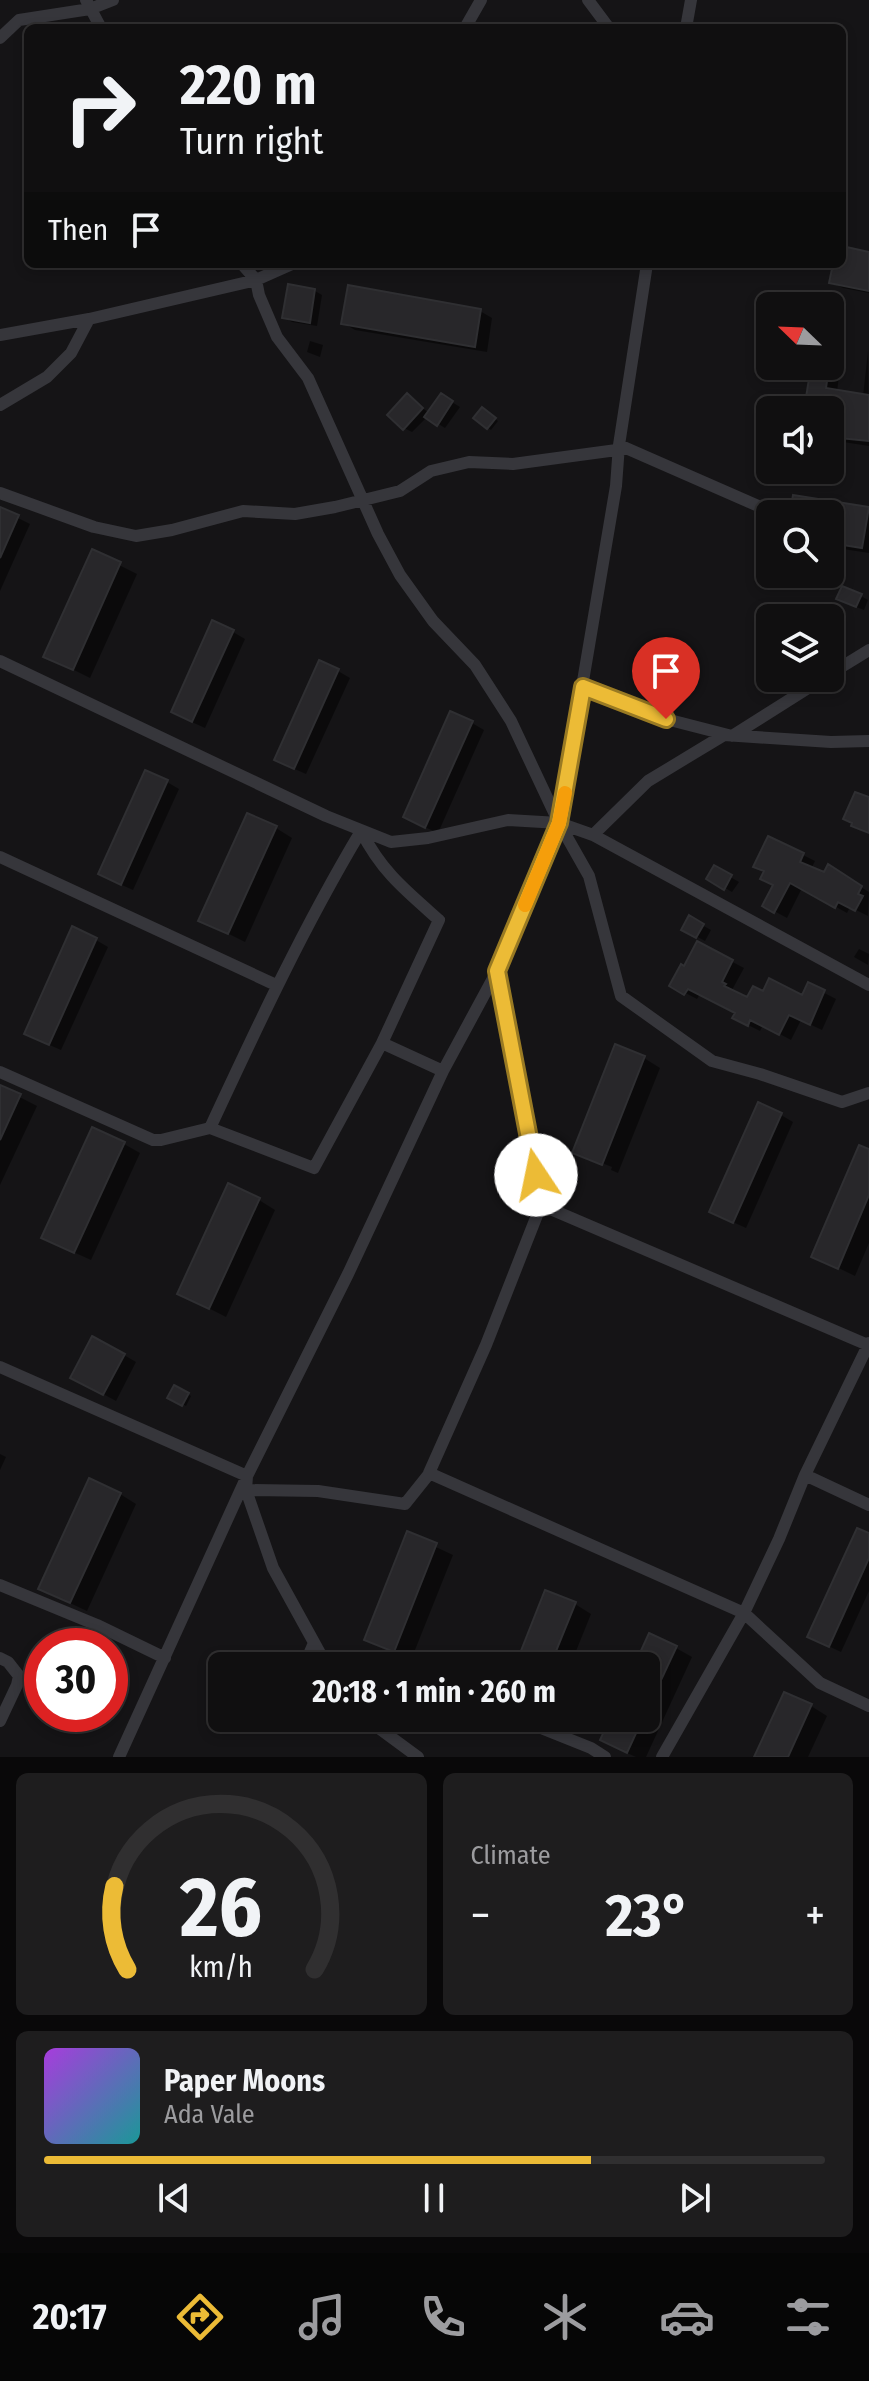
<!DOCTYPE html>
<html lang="en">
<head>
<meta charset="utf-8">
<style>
  :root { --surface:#100f10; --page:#1e1d1e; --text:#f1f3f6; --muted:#9c9c9f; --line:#302f30; --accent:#ecbb36 }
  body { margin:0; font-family:"Fira Sans Condensed",sans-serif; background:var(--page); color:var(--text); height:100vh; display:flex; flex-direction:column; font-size:30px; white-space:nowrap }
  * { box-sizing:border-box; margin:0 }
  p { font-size:26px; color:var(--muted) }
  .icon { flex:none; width:44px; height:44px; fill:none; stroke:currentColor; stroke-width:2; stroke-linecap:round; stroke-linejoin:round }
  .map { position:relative; height:1757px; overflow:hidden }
  .details { display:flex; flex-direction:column; gap:16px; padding:16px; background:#090809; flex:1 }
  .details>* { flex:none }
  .guide { position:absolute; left:24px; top:24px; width:822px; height:244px; border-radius:12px; box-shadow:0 4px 12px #0003,0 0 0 2px var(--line); background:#100f10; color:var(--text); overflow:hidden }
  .needle { width:52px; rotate:293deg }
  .fabs { position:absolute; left:756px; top:292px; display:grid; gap:16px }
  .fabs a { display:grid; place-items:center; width:88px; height:88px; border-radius:12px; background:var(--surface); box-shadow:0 4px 12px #0003,0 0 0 2px var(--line); font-size:40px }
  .speed { position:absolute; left:24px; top:1628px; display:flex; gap:16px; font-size:40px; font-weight:700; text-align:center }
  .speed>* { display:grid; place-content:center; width:104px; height:104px; border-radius:50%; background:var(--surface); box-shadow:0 4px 12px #0003,0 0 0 2px var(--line); line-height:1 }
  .speed .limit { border:12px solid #d22; background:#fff; color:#111 }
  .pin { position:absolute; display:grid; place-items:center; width:68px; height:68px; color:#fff; margin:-82px -34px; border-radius:50% 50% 50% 0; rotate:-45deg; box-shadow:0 0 8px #0007 }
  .pin .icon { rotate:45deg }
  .me { position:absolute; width:88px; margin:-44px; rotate:349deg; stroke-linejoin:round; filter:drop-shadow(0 0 6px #0008) }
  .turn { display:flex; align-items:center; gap:28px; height:168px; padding:0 24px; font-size:36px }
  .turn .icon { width:104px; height:104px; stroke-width:2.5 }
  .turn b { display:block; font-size:56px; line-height:68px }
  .then { display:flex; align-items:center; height:76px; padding:0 24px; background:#0003; gap:16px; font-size:30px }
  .big { font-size:60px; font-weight:700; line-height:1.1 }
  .details .card { flex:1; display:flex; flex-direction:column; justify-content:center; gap:12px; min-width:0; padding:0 28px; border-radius:12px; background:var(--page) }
  .details .dial { align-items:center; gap:0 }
  .dial svg { height:208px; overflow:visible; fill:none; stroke:var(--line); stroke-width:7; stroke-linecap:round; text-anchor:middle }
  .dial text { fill:var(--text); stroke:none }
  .song { display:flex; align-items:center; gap:24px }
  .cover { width:96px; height:96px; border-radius:12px; background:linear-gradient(135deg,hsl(280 70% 55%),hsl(180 70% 35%)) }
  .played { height:8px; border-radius:4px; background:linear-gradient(90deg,var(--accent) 70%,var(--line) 70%) }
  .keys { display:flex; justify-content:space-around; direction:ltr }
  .heat { display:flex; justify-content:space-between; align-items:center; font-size:44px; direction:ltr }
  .details .tiles { flex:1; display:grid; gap:16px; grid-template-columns:1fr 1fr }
  .card:last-child { grid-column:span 2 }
  .trip { position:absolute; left:208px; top:1652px; width:452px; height:80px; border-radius:12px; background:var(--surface); box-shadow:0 4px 12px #0003,0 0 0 2px var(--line); font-weight:700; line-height:80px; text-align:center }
  .tabs { display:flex; height:128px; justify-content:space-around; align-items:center; background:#060606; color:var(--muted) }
  .tabs .icon { width:56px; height:56px }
  .tabs .selected { color:var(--accent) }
  .tabs b { font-size:36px; color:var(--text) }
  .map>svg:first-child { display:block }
  .shadow { fill:#0007 }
  .building { fill:#28272a; stroke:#2f2f32; stroke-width:2 }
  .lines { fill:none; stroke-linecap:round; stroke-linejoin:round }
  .minor { stroke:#36363b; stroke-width:12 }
  .route-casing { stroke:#997a23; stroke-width:20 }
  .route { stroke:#ecbb36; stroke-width:14 }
  .slow { stroke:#f59e0b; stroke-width:14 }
</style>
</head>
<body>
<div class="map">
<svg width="869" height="1757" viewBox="0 0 869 1757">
  <rect width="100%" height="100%" fill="#151416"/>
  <path class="shadow" d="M842,248L869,253V293L843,288L831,282L835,264H842Z
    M289,287L315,291L322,295L317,326L292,322L284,317Z
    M480,311L492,318L487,352L355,330L343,323Z
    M310,341L323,345L320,357L307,352Z
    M868,351L869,446L830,440V410H806L828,369L839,376L837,392L863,396Z
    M407,396L429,413L442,396L460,407L445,428L427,417L412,432L404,428Z
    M486,411L498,421L491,430L476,418Z
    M795,497L869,509V553L830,547V514H792Z
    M0,509L30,524L0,591Z
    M93,552L137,574L90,678L46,656Z
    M861,596L868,600L864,610L846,603Z
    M233,632L245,639L205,728L185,719Z
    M338,671L350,678L306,774L288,766Z
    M472,723L484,730L438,833L418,824Z
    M167,782L179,789L133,890L113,881Z
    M276,828L292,838L245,942L201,920Z
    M803,855L815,861L811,869L825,875L828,867L869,892L868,916L850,907L847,913L802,888L787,918L765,906Z
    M715,868L739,882L732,892L708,878Z
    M689,918L711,930L705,941L683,929Z
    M96,940L108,947L61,1050L38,1040Z
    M698,944L744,968L732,990L748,1000L764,994L803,998L809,985L836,999L822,1030L801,1020L791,1040L763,1025L760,1031L734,1018L737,1013L700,994L697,999L672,986L685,969Z
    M859,949L869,954L868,965L854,957Z
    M644,1058L660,1068L618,1173L611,1170L612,1167L589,1158V1161L574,1152Z
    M0,1087L37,1106L0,1185Z
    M781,1115L793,1122L746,1228L724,1218Z
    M124,1144L140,1153L91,1260L60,1246Z
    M869,1151V1243L855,1276L814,1256Z
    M259,1200L275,1210L226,1317L179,1293Z
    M124,1355L136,1362L116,1401L85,1384Z
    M175,1387L191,1396L186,1406L170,1397Z
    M0,1454L6,1457L0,1470Z
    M120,1494L136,1504L87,1611L57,1597Z
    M408,1534L453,1555L411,1660L366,1639Z
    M869,1536V1591L841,1652L822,1643Z
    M575,1604L591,1614L570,1666H517Z
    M676,1648L692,1657L646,1757H636L618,1749L612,1718H646V1666H636Z
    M811,1706L827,1716L808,1757H757Z"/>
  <path class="building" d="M842,246L869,252V291L829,283L833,264H842Z
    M288,284L315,289L310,323L282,318Z
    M348,285L481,309L475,347L341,324Z
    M811,366L829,367L826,388L869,395V441L830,437V410H804Z
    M407,393L423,408L403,430L387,415Z
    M441,393L453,401L437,426L424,417Z
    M482,407L496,418L487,429L473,418Z
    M793,495L869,507L862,548L830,543V514H790Z
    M0,507L19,515L0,558Z
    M92,549L121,562L73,670L43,657Z
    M842,586L862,594L856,607L836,599Z
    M212,620L234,630L192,722L171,712Z
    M319,660L339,669L294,769L274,760Z
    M450,711L473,721L425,828L403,817Z
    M145,770L168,780L121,885L98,874Z
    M855,792L869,797V833L851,826L852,823L843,819Z
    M247,813L277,826L228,934L198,921Z
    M768,836L804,853L800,862L824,872L828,864L862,886L858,894L863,896L855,911L838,902L835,908L790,883L774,913L762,906L773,885L760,879L764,871L753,867Z
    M714,865L732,875L724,890L706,879Z
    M689,915L704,924L696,938L681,930Z
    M72,926L97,938L49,1045L24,1034Z
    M697,941L733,960L722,982L726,984L724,986L747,997L753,986L763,991L769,978L802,995L808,982L825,990L810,1025L789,1015L779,1035L750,1020L748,1026L732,1018L735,1013L688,989L684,995L669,986L681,964L684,966Z
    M615,1044L645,1056L602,1165L572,1153Z
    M0,1085L21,1094L0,1140Z
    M758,1102L782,1113L733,1223L709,1212Z
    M92,1127L125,1142L74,1253L41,1238Z
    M859,1145L869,1149V1195L838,1269L811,1257Z
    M228,1183L260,1198L209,1309L177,1294Z
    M92,1336L125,1354L103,1395L70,1378Z
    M174,1385L189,1393L182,1406L167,1398Z
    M89,1478L121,1493L70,1603L38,1589Z
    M857,1528L869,1533V1558L829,1647L807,1637Z
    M407,1531L437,1543L394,1652L364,1640Z
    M545,1590L576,1602L550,1666H515Z
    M649,1633L677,1646L646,1712V1666H634Z
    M784,1692L812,1704L788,1757H754Z
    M610,1718H643L627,1753L600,1740Z"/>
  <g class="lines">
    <path class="minor" d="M86,0L101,28
      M588,0L609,28
      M465,28L481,0
      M686,28L691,0
      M0,38L19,20L90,9L113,0
      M242,264L256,280L259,295L277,337L308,378L378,534L400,575L433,621L475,665L511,721L559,823L589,876L621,996L712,1061L760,1074L842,1102L869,1093
      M89,319L256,280L292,264
      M0,335L89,319L71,353L47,377L0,405
      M619,445L772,512
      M0,493L94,527L136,536L172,530L243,511L295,514L335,507L400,491L431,471L469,462L513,464L624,449
      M0,661L326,816L391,842L428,838L508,820L559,823L593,835L869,985
      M830,674L869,650
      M583,687L666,719L732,736L824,678
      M593,835L648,781L724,735L831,742L869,741
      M0,857L276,985
      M497,971L541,1205L486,1345L429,1473L744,1613L820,1683L869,1706
      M382,1043L443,1071
      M0,1072L153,1140H161L210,1128C257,1027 304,926 361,831
      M210,1128L314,1168L382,1043L439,920C405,890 382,872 361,831
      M541,1205L868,1345
      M0,1367L247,1476L246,1490L273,1568L327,1666
      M805,1475L869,1505
      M246,1490L318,1491L405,1504L429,1474
      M0,1585L97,1625L165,1658
      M0,1658L8,1662L19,1676L17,1685L0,1721
      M304,1666L314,1643
      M345,1666L366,1658L384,1666
      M365,1718L418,1757
      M516,1718L591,1748L605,1757
      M119,1757L247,1476L348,1274L443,1071L497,971L559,823L616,486L619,445L647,264
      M662,1757L744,1613L779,1539L805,1475L869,1343"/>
  </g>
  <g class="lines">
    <g class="route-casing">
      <path id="route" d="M536,1175L497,971L559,823L583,687L666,719"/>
    </g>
    <use href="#route" class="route"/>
    <path class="slow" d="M525,905L559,823L565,793"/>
  </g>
</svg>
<div class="fabs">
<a><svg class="needle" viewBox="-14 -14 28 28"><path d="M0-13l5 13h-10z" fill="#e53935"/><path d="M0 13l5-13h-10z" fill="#9c9c9f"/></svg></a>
<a><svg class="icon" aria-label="sound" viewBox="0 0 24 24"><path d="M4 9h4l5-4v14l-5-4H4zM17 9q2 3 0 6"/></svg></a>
<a><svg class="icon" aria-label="search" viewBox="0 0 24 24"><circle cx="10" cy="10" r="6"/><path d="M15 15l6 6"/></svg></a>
<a><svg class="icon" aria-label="layers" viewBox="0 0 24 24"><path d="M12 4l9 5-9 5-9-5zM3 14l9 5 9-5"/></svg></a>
</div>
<div class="speed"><div class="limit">30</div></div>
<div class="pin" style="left:666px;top:719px;background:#d93025"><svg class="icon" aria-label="arrive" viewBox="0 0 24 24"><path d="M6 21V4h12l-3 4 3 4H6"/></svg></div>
<svg class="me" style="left:536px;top:1175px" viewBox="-20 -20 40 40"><circle r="19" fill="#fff"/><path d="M0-13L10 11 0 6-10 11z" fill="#ecbb36"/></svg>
<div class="trip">20:18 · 1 min · 260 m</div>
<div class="guide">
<div class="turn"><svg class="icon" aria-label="right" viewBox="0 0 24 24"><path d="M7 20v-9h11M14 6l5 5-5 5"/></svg><div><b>220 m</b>Turn right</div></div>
<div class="then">Then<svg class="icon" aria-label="arrive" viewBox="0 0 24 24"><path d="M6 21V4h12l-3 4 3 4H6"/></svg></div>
</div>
</div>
<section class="details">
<div class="tiles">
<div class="card dial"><svg viewBox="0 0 100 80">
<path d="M14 69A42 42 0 1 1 86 69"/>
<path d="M14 69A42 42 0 0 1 9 37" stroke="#ecbb36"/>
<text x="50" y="56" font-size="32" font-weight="700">26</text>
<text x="50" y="72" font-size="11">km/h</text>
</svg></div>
<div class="card"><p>Climate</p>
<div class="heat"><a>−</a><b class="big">23°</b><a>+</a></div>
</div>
<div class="card">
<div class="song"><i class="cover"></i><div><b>Paper Moons</b><p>Ada Vale</p></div></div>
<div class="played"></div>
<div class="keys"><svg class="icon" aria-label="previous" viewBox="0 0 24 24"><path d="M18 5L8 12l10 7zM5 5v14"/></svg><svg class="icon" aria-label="pause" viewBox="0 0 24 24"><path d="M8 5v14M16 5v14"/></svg><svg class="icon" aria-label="next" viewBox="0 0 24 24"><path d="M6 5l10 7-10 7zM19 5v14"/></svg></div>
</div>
</div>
</section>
<nav class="tabs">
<b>20:17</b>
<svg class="icon selected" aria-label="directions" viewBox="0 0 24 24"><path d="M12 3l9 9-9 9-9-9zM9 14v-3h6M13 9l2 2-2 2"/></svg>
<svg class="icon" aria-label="music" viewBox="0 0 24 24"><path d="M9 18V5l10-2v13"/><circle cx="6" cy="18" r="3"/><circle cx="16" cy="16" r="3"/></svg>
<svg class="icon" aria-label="phone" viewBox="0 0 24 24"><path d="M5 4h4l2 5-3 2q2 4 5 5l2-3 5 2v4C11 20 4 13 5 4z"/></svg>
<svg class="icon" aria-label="climate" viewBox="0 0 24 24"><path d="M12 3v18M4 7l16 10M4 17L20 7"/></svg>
<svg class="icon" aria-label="car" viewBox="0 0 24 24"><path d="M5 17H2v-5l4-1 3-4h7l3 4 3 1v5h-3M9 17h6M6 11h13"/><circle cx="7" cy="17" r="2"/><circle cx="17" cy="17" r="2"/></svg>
<svg class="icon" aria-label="filters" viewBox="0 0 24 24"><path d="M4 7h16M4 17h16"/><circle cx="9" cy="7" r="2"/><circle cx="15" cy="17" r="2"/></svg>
</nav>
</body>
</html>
